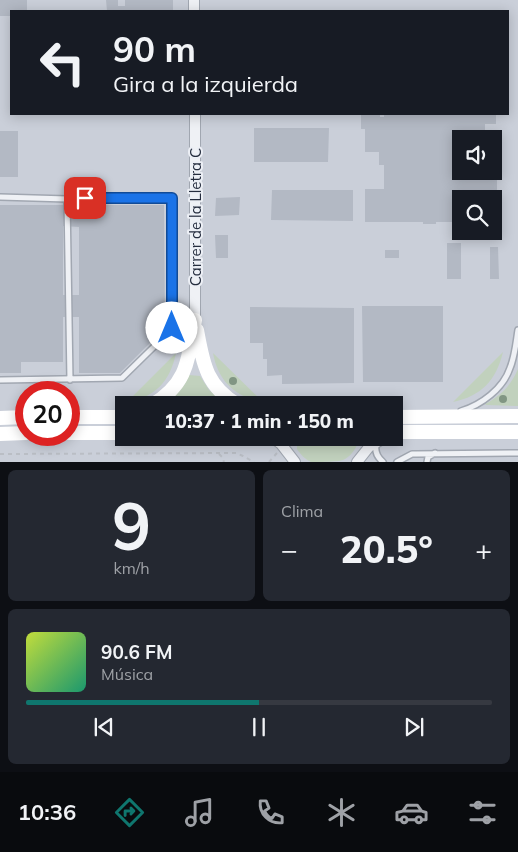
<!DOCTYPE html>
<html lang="es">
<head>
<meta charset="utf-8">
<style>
  :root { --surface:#171b24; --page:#242831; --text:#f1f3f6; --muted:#9ea1a6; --line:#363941; --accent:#0f766e }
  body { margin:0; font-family:Mulish,sans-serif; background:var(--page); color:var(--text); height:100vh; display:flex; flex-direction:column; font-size:19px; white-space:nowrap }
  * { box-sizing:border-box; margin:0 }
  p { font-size:16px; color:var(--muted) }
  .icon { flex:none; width:28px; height:28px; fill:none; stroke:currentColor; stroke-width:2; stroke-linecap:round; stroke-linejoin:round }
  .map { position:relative; height:462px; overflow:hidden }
  .drawer { display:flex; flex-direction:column; gap:8px; padding:8px; background:#0d0f14; flex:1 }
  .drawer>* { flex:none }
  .top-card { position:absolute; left:10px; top:10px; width:499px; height:105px; border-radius:0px; box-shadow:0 2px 12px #0003; background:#171b24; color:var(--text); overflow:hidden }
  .fabs { position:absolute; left:452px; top:130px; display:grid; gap:10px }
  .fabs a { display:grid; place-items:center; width:50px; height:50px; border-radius:0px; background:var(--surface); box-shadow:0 2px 12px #0003; font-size:25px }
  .speed { position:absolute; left:15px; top:381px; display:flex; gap:10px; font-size:25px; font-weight:700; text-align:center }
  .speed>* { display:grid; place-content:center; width:65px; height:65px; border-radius:50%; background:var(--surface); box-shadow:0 2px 12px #0003; line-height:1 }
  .speed .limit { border:8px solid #d22; background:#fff; color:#111 }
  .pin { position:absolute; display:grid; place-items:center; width:42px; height:42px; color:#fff; margin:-21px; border-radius:10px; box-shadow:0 2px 8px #0006 }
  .me { position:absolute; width:55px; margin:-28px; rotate:0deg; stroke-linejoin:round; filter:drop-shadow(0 0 4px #0008) }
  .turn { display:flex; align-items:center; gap:18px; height:105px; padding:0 20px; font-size:22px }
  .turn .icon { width:65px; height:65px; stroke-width:2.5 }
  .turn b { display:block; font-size:35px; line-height:42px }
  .big { font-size:38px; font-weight:800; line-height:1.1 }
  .drawer .card { flex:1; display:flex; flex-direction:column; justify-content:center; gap:8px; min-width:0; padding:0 18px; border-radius:8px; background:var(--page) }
  .drawer .dial { align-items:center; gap:0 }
  .dial b { font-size:65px; line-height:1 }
  .song { display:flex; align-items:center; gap:15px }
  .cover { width:60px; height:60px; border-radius:8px; background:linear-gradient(135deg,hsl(70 70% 55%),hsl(160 70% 35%)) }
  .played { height:5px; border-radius:2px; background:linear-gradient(90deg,var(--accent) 50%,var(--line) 50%) }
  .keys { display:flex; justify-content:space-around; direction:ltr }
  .heat { display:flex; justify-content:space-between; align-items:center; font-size:28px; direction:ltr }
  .drawer .tiles { flex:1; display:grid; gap:8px; grid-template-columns:1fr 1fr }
  .card:last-child { grid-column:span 2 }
  .trip { position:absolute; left:115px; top:396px; width:288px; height:50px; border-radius:0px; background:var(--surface); box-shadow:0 2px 12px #0003; font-weight:800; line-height:50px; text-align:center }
  .tabs { display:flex; height:80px; justify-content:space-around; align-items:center; background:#090b0e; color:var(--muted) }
  .tabs .icon { width:35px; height:35px }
  .tabs .on { color:var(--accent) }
  .tabs b { font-size:22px; color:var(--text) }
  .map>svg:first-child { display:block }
  .built { fill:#cacfd9; fill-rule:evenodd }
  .green { fill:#c1d1bd }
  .building { fill:#b3b9c4; fill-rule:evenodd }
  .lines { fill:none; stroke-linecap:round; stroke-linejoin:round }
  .lane-casing { stroke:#a1a7b1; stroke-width:8 }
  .street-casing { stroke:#a1a7b1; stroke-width:12 }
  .path { stroke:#babec5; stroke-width:2; stroke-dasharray:4 4; stroke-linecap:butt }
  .lane { stroke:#eff1f5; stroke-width:5 }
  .street { stroke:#eff1f5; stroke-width:10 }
  .secondary { stroke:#fff; stroke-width:14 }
  .tree { fill:#819683 }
  .route-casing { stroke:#114b97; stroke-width:12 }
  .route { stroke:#1a73e8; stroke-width:9 }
  .labels { text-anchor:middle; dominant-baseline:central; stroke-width:4; stroke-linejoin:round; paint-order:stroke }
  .street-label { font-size:15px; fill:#252d3e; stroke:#eceff5 }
</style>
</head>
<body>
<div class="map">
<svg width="518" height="462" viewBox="0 0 518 462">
  <rect width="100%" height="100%" fill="#dce0e7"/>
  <path class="built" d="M0,0H518V462H0ZM11,11H508V114H11ZM461,139H494V171H461ZM461,199H494V231H461ZM26,392H69V435H26ZM124,405H394V438H124Z"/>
  <path class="green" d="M503,352C496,381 481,396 453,402Z
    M176,353C170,382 155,397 126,403Z
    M213,353L263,402C235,397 218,381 213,353Z
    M518,369V406L486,405L485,404C501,396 511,385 518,369Z
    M189,375L200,376L209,390L227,405H160L184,385Z
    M303,440H355L358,443C355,450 350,457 343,460C338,462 317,462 311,462C306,460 300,454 297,449V442Z"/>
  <path class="building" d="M0,0H27V11H11V16H0Z
    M106,0H118V6H125V0H173V11H107Z
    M361,114H380V117H384V114H496V124H485V134H489V139H461V171H494V157H497V222H494V199H461V222H436V224H423V222H365V189H384V165H379V152H365V129H361Z
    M254,128H329L328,162H254Z
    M0,131H18V177H0Z
    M272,190H353V221L271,220Z
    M240,197L239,215L215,216L216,198Z
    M0,205H164L165,328L120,373H79V317H63V362H21V373H0ZM63,226L79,227V295H63Z
    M215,235H228V258H216Z
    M447,243H461V279H447Z
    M490,247H498L499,279H490Z
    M385,250H399V258H385Z
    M362,306H443V382H363Z
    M250,307L354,308V383L282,384V375L267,376V359H263V343H250Z"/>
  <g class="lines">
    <g class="lane-casing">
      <path id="lane" d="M0,197L67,199L171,198L173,328L122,378L0,380
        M67,199L70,380
        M461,411C481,405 503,389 510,368C515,356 516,342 518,330
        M377,442C374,450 377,457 383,462
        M397,462L412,454H416L518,453
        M427,462L428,457L435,453"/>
    </g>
    <g class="street-casing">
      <path id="street" d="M194,0V11
        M195,114V320
        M273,438L281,444L295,462
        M357,462L369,447L384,438"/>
    </g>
    <path class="path" d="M0,454L236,453L243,456L254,462
      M219,454L222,457L224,462
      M269,462L277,453"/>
    <use href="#lane" class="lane"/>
    <use href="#street" class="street"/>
    <path class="secondary" d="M197,330C203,363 206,386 238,405
      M152,405C189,383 188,358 195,320
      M69,417H124
      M394,417L518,416
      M0,418L26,417
      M394,432H518
      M69,433H124
      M0,434L26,433"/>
  </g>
  <g class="tree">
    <circle cx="233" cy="381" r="4"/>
    <circle cx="503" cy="399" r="4"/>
  </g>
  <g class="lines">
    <g class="route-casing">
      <path id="route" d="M85,198H172V328"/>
    </g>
    <use href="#route" class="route"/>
  </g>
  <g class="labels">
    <g class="street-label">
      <text transform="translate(195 217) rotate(-90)">Carrer de la Lletra C</text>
    </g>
  </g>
</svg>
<div class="fabs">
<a><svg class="icon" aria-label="sound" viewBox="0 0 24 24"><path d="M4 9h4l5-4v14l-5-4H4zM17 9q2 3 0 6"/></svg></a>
<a><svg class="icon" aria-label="search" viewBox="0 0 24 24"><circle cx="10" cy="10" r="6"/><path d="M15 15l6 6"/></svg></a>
</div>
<div class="speed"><div class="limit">20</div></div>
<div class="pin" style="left:85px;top:198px;background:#d93025"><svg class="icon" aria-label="arrive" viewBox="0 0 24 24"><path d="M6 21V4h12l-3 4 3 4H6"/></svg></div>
<svg class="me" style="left:172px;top:328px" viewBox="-20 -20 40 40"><circle r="19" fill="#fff"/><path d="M0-13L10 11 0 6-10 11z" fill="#1a73e8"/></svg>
<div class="trip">10:37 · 1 min · 150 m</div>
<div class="top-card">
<div class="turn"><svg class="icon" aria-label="left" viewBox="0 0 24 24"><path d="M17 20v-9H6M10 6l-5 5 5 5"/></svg><div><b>90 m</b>Gira a la izquierda</div></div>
</div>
</div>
<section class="drawer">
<div class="tiles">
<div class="card dial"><b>9</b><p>km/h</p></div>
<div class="card"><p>Clima</p>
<div class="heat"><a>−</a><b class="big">20.5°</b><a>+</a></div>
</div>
<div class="card">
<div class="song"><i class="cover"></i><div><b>90.6 FM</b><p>Música</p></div></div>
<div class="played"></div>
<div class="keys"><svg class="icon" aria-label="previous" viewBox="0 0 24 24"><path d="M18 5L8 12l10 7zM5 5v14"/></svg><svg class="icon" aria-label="pause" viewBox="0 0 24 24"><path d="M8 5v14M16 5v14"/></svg><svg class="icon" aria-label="next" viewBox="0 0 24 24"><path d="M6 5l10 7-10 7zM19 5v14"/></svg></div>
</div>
</div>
</section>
<nav class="tabs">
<b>10:36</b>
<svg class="icon on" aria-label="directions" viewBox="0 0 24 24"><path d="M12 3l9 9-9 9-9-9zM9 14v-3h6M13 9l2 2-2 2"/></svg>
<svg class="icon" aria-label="music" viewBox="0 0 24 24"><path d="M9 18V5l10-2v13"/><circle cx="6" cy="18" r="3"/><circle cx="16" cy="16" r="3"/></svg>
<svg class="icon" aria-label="phone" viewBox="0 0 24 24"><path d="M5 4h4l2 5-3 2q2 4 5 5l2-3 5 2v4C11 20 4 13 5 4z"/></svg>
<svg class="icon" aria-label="climate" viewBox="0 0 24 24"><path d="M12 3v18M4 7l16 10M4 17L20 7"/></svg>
<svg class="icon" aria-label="car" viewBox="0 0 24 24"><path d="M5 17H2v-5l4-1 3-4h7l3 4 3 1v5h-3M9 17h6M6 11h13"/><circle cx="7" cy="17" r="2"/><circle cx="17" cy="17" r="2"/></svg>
<svg class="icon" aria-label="filters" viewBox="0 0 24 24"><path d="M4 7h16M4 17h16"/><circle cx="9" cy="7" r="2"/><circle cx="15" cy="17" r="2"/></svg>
</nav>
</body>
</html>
